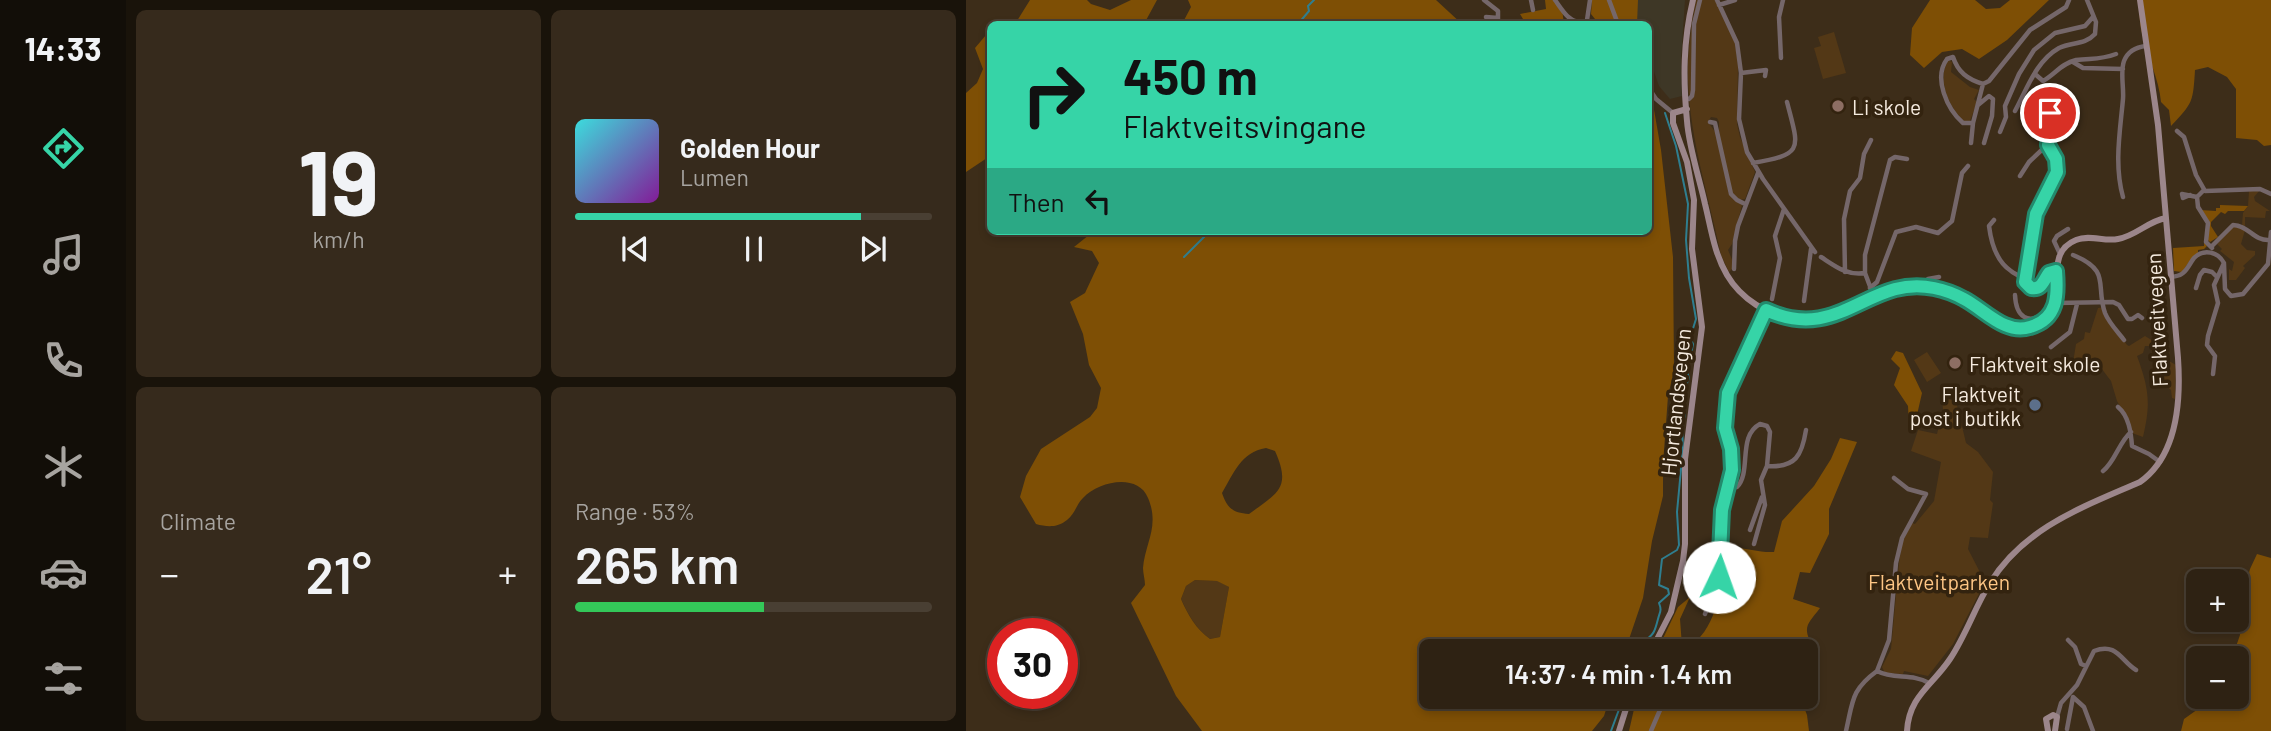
<!DOCTYPE html>
<html lang="en">
<head>
<meta charset="utf-8">
<style>
  :root { --surface:#2e2213; --page:#362a1c; --text:#f1f3f6; --muted:#a7a4a0; --line:#493f33; --accent:#36d4a7 }
  body { margin:0; font-family:Barlow,sans-serif; background:var(--page); color:var(--text); height:100vh; display:flex; flex-direction:column; font-size:26px; white-space:nowrap }
  * { box-sizing:border-box; margin:0 }
  p { font-size:23px; color:var(--muted) }
  .icon { flex:none; width:38px; height:38px; fill:none; stroke:currentColor; stroke-width:2; stroke-linecap:round; stroke-linejoin:round }
  .map { position:relative; flex:1; overflow:hidden }
  .sheet { display:flex; flex-direction:column; gap:10px; padding:10px; background:#19130a; width:840px }
  .sheet>* { flex:none }
  .top-card { position:absolute; left:21px; top:21px; width:665px; height:214px; border-radius:10px; box-shadow:0 4px 10px #0003,0 0 0 2px var(--line); background:#36d4a7; color:#111; overflow:hidden }
  .fabs { position:absolute; left:1220px; top:569px; display:grid; gap:14px }
  .fabs a { display:grid; place-items:center; width:63px; height:63px; border-radius:10px; background:var(--surface); box-shadow:0 4px 10px #0003,0 0 0 2px var(--line); font-size:35px }
  .speed { position:absolute; left:21px; top:618px; display:flex; gap:14px; font-size:35px; font-weight:700; text-align:center }
  .speed>* { display:grid; place-content:center; width:91px; height:91px; border-radius:50%; background:var(--surface); box-shadow:0 4px 10px #0003,0 0 0 2px var(--line); line-height:1 }
  .speed .limit { border:10px solid #d22; background:#fff; color:#111 }
  .pin { position:absolute; display:grid; place-items:center; width:60px; height:60px; color:#fff; margin:-30px; border:4px solid #fff; border-radius:50%; box-shadow:0 2px 7px #0007 }
  .me { position:absolute; width:77px; margin:-38px; rotate:3deg; stroke-linejoin:round; filter:drop-shadow(0 0 5px #0008) }
  .turn { display:flex; align-items:center; gap:24px; height:147px; padding:0 21px; font-size:32px }
  .turn .icon { width:91px; height:91px; stroke-width:2.5 }
  .turn b { display:block; font-size:49px; line-height:60px }
  .then { display:flex; align-items:center; height:66px; padding:0 21px; background:#0003; gap:14px; font-size:26px }
  .big { font-size:52px; font-weight:600; line-height:1.1 }
  .sheet .tile { flex:1; display:flex; flex-direction:column; justify-content:center; gap:10px; min-width:0; padding:0 24px; border-radius:10px; background:var(--page) }
  .sheet .dial { align-items:center; gap:0 }
  .dial b { font-size:91px; line-height:1 }
  .song { display:flex; align-items:center; gap:21px }
  .cover { width:84px; height:84px; border-radius:10px; background:linear-gradient(135deg,hsl(180 70% 55%),hsl(290 70% 35%)) }
  .played { height:7px; border-radius:4px; background:linear-gradient(90deg,var(--accent) 80%,var(--line) 80%) }
  .keys { display:flex; justify-content:space-around; direction:ltr }
  .heat { display:flex; justify-content:space-between; align-items:center; font-size:38px; direction:ltr }
  .charge { height:10px; border-radius:5px; background:linear-gradient(90deg,#34c759 53%,var(--line) 0) }
  .sheet .tiles { flex:1; display:grid; gap:10px; grid-template-columns:repeat(2,1fr) }
  .trip { position:absolute; left:453px; top:639px; width:399px; height:70px; border-radius:10px; background:var(--surface); box-shadow:0 4px 10px #0003,0 0 0 2px var(--line); font-weight:600; line-height:70px; text-align:center }
  main { display:flex; flex:1; min-height:0 }
  .tabs { display:flex; flex-direction:column; width:126px; justify-content:space-around; align-items:center; background:#120e08; color:var(--muted) }
  .tabs .icon { width:49px; height:49px }
  .tabs .on { color:var(--accent) }
  .tabs b { font-size:32px; color:var(--text) }
  .map>svg:first-child { display:block }
  .commercial { fill:#3e3726 }
  .green { fill:#533816 }
  .forest { fill:#7e4f05; fill-rule:evenodd }
  .lines { fill:none; stroke-linecap:round; stroke-linejoin:round }
  .stream { stroke:#2f7e8f; stroke-width:2 }
  .street { stroke:#75676a; stroke-width:4.5 }
  .secondary { stroke:#9c868b; stroke-width:6 }
  .route-casing { stroke:#238a6d; stroke-width:18 }
  .route { stroke:#36d4a7; stroke-width:12 }
  .education-dot { fill:#8d6e63; stroke:#33230f; stroke-width:2.5 }
  .service-dot { fill:#5c6f8a; stroke:#33230f; stroke-width:2.5 }
  .labels { text-anchor:middle; dominant-baseline:central; stroke-width:7; stroke-linejoin:round; paint-order:stroke }
  .poi-label { font-size:21px; fill:#f5eade; stroke:#33230f; text-anchor:start }
  .street-label { font-size:21px; fill:#f5eade; stroke:#33230f }
  .park-label { font-size:21px; fill:#fec685; stroke:#33230f }
</style>
</head>
<body>
<main>
<nav class="tabs">
<b>14:33</b>
<svg class="icon on" aria-label="directions" viewBox="0 0 24 24"><path d="M12 3l9 9-9 9-9-9zM9 14v-3h6M13 9l2 2-2 2"/></svg>
<svg class="icon" aria-label="music" viewBox="0 0 24 24"><path d="M9 18V5l10-2v13"/><circle cx="6" cy="18" r="3"/><circle cx="16" cy="16" r="3"/></svg>
<svg class="icon" aria-label="phone" viewBox="0 0 24 24"><path d="M5 4h4l2 5-3 2q2 4 5 5l2-3 5 2v4C11 20 4 13 5 4z"/></svg>
<svg class="icon" aria-label="climate" viewBox="0 0 24 24"><path d="M12 3v18M4 7l16 10M4 17L20 7"/></svg>
<svg class="icon" aria-label="car" viewBox="0 0 24 24"><path d="M5 17H2v-5l4-1 3-4h7l3 4 3 1v5h-3M9 17h6M6 11h13"/><circle cx="7" cy="17" r="2"/><circle cx="17" cy="17" r="2"/></svg>
<svg class="icon" aria-label="filters" viewBox="0 0 24 24"><path d="M4 7h16M4 17h16"/><circle cx="9" cy="7" r="2"/><circle cx="15" cy="17" r="2"/></svg>
</nav>
<section class="sheet">
<div class="tiles">
<div class="tile dial"><b>19</b><p>km/h</p></div>
<div class="tile">
<div class="song"><i class="cover"></i><div><b>Golden Hour</b><p>Lumen</p></div></div>
<div class="played"></div>
<div class="keys"><svg class="icon" aria-label="previous" viewBox="0 0 24 24"><path d="M18 5L8 12l10 7zM5 5v14"/></svg><svg class="icon" aria-label="pause" viewBox="0 0 24 24"><path d="M8 5v14M16 5v14"/></svg><svg class="icon" aria-label="next" viewBox="0 0 24 24"><path d="M6 5l10 7-10 7zM19 5v14"/></svg></div>
</div>
<div class="tile"><p>Climate</p>
<div class="heat"><a>−</a><b class="big">21°</b><a>+</a></div>
</div>
<div class="tile"><p>Range · 53%</p><b class="big">265 km</b><div class="charge"></div></div>
</div>
</section>
<div class="map">
<svg width="1305" height="731" viewBox="0 0 1305 731">
  <rect width="100%" height="100%" fill="#3d2d19"/>
  <path class="commercial" d="M666,0H719L715,59L716,96L704,99L693,86L683,57L682,24H671L666,10Z"/>
  <path class="green" d="M730,0H749L769,42L772,66L771,124L774,137L789,172L779,199L773,200L767,196L753,138V122L751,118L745,117L742,122L750,133L763,194L776,205L766,244L762,250L767,262V268L763,272L755,255C743,197 724,140 722,80C721,53 725,27 730,0Z
    M868,32L880,73L857,79L848,48L855,46L852,37Z
    M982,60L986,62L985,72L1004,87L1013,90L1008,99L1011,102L1004,121H998C982,106 971,80 982,60Z
    M1294,190L1288,197L1289,201L1304,211H1300L1299,218L1279,217V226L1276,225L1277,213L1282,206L1283,191Z
    M1268,226L1279,230L1275,244L1281,250L1289,251V255L1277,266L1279,268L1270,280H1263V269L1266,271L1268,262L1254,251L1256,249L1251,244Z
    M1139,307V312L1161,345L1163,346L1179,336L1192,344L1196,357L1210,365L1209,399L1206,398L1205,390L1198,384L1184,346H1179L1177,353L1171,356C1183,389 1185,403 1177,437L1166,433L1162,420L1151,401L1145,381L1129,360L1105,375L1110,344L1118,339L1119,332L1124,333L1132,308Z
    M961,352L975,373L961,382L948,360Z
    M976,398L990,401L1000,443L1012,452L1027,472L1024,500L1027,503L1022,538L1004,537L1002,549L1019,582L987,644L962,676L938,671L937,674L919,673L916,667L925,649L933,563L936,543L946,523L949,524L968,501L975,462L945,451L952,430L971,434L977,410Z
    M229,580L252,581L263,587L254,637L244,639C230,629 222,614 215,599L220,586Z"/>
  <path class="forest" d="M64,0H121L125,4L144,10L165,0H191L178,24H49Z
    M222,0H470L496,24H216L225,7Z
    M579,0H590L596,9L598,24H560L554,14L580,9Z
    M626,0H672L671,24H633L625,14Z
    M964,0H1009L1020,9L1034,8L1044,0H1083L1041,40L1013,59L996,49L976,52L958,68L944,55L946,28Z
    M1173,0H1305V145L1298,146L1291,140L1270,138V89L1261,77L1242,67L1229,70C1227,102 1227,103 1205,126L1203,110L1195,102C1193,78 1181,57 1176,33C1173,23 1174,11 1173,0Z
    M20,35L24,37V156L0,172V93L11,83L17,69L9,48Z
    M683,90L686,98L695,150L707,257L708,370L702,396L697,464V496L686,541L677,598L659,651H466V696L644,697L638,716L626,731H236L210,696L165,603L179,585C179,580 177,573 177,568C179,543 194,526 182,498C172,473 133,481 117,498C110,505 109,514 101,520C91,528 81,527 70,524L54,497L60,476L75,449L124,417L131,408L135,388L123,365L117,334L104,302L119,293L133,263L126,251L108,247L128,231H682ZM300,448L309,451C326,489 311,493 283,514C267,513 261,508 256,493C268,473 275,452 300,448ZM229,580L251,581L263,587L254,637L244,639C230,629 222,615 215,599L220,586Z
    M1254,205L1282,206L1278,211H1262L1259,214L1255,212L1245,222V226L1252,237L1244,242L1242,240L1243,221L1234,210L1250,211V208H1254Z
    M1238,242L1241,246L1238,249L1232,250V253L1225,259L1216,272L1208,271L1207,248L1238,246Z
    M930,351L937,353L956,393L948,428L943,426L942,406L928,385L934,368L925,359Z
    M874,438L891,442L863,509V534L844,573L834,572L827,599L854,608C842,624 836,626 846,645L844,652L840,654V651H691L712,607L724,597L714,619L716,646C720,645 727,644 731,640C752,622 758,574 762,548C777,546 792,553 808,552L816,521L848,486L865,459Z
    M1291,554L1305,558V731H1215L1218,719L1249,697L1270,696V658H1266L1274,635L1275,602L1284,569Z
    M671,696L834,697L841,715L843,731H663Z"/>
  <g class="lines">
    <path class="stream" d="M332,24L343,11L342,6L348,0
      M218,257L244,231
      M679,651L680,646L677,642C688,635 689,631 692,619C694,611 696,611 693,603L703,594L702,589L693,585L696,559L711,550L713,545L711,512L717,448L716,428L719,414L716,408L720,385L723,378L718,363L725,354L727,344L724,338L730,319L723,278L720,240L722,204L710,146L699,113
      M645,731L658,696"/>
    <path class="street" d="M518,0L532,11V20L534,24
      M565,0L567,10
      M589,0C597,11 603,23 618,23L621,20L624,0
      M643,0L652,24
      M751,0L771,43L775,73L773,119L781,152L797,179L849,252
      M753,5L769,0
      M520,17L532,18
      M815,58L813,17L817,0
      M1107,62L1117,68L1157,69
      M775,73L800,70L799,76
      M1069,74L1077,81C1088,75 1096,63 1110,60C1126,58 1134,60 1150,54
      M682,87L690,99L707,113
      M723,99L726,96L727,90L728,24L734,0
      M1012,105L1023,96L1027,99L1026,116L1018,143
      M1049,111C1061,89 1070,61 1093,48C1106,42 1119,45 1129,34L1130,22L1121,0
      M1084,113L1082,144L1090,159L1091,172
      M744,122L749,123L765,194L771,200L779,204
      M1007,123H997C981,109 967,78 981,59L987,57C992,72 1001,79 1017,84
      M1211,131L1218,137L1230,175L1239,191L1294,189L1305,194
      M1034,132L1040,117L1039,106L1053,74L1068,50L1089,33L1119,26L1127,17
      M1005,143L1007,123L1017,84L1023,81L1064,30L1100,7L1103,0
      M787,163C839,154 833,149 821,102
      M1054,176L1063,162L1082,144
      M1224,195L1217,198L1216,194L1231,197L1238,190
      M1157,197C1148,165 1154,132 1157,99C1158,87 1154,72 1158,61C1162,51 1171,47 1180,46
      M1231,197L1232,207L1242,223L1240,242L1246,248
      M1028,220L1023,226C1025,242 1030,261 1045,271C1050,275 1054,275 1058,281
      M1246,246L1267,225C1282,225 1288,241 1303,240
      M1094,254L1088,241L1091,236L1102,229
      M1107,255C1146,271 1129,285 1139,313C1143,323 1152,332 1158,340
      M855,257C869,266 881,276 899,273
      M1258,264L1259,289L1265,296L1277,294L1302,264L1305,232
      M768,269L769,241L772,226L792,173
      M1090,271L1083,273C1077,281 1076,290 1065,288L1059,282L1070,214L1091,172L1095,171V161
      M879,272L878,219L884,191L894,178L898,154L905,140
      M1206,277C1210,276 1214,276 1217,273C1222,269 1224,263 1228,258C1238,248 1252,252 1258,263L1248,285L1252,303L1242,336L1241,345L1249,356L1247,374
      M960,286L962,279L973,277
      M904,288L911,282L930,232L950,227L972,233L986,221L996,173L1002,166
      M1230,288L1234,275L1238,270L1246,272L1251,277
      M1049,295C1051,344 1105,305 1078,281
      M908,297L899,273V255L924,160L929,157L941,159
      M806,299L814,258L809,236L818,209
      M838,301L845,249
      M1090,303L1147,302L1153,305L1162,319H1166L1172,315L1176,318
      M1039,322L1058,325L1059,328
      M1085,347L1104,332L1111,304
      M1152,407C1163,416 1165,433 1166,446L1183,454L1194,462
      M801,466C830,468 836,455 840,430
      M1137,471C1149,462 1153,442 1165,432
      M928,478L942,489L960,494L936,538L930,563L923,640L911,671C928,680 946,673 963,683
      M762,488L771,487C786,472 771,436 794,424L801,426L804,432L801,466L795,480L799,505L788,544
      M784,530L796,497
      M739,614L753,577L756,510L766,470L765,449L759,428L763,393L800,310
      M1102,640L1109,647L1115,664L1120,666
      M1091,717L1095,703L1111,685L1128,651C1151,642 1155,661 1170,670
      M1101,729L1107,697L1118,707L1127,731
      M685,731L700,696
      M880,731C887,701 885,690 911,671"/>
    <path class="secondary" d="M727,0C717,41 717,79 721,121C723,148 733,177 739,204C745,228 748,253 761,275C775,299 802,316 830,319C868,324 894,298 929,289C940,286 951,287 961,287C1003,289 1035,342 1072,325C1109,307 1072,255 1110,240C1124,234 1138,242 1152,239C1170,236 1182,221 1200,218
      M685,651L705,612L717,561L719,544V459L736,327L726,249L728,200L721,162L707,123V113L721,109
      M653,731L664,696
      M941,731C943,696 966,686 984,659C1000,635 1009,607 1024,583C1059,527 1117,507 1174,482C1212,455 1215,401 1212,358L1192,125L1174,0
      M1082,731L1080,719L1087,715L1091,717L1089,731"/>
  </g>
  <g class="lines">
    <g class="route-casing">
      <path id="route" d="M753,577L756,510L766,470L765,449L759,428L762,393L800,310C874,344 903,274 968,288C978,290 989,294 998,299C1019,310 1039,335 1064,327C1092,319 1092,295 1090,271L1083,273C1077,281 1076,290 1065,288L1059,282L1070,214L1091,172L1090,159L1082,145L1084,113"/>
    </g>
    <use href="#route" class="route"/>
  </g>
  <g class="education-dot">
    <circle cx="872" cy="106" r="7"/>
    <circle cx="989" cy="363" r="7"/>
  </g>
  <circle class="service-dot" cx="1069" cy="405" r="7"/>
  <g class="labels">
    <g class="poi-label">
      <text x="886" y="106">Li skole</text>
      <text x="1003" y="363">Flaktveit skole</text>
      <text x="1055" y="393" text-anchor="end">Flaktveit<tspan x="1055" dy="24">post i butikk</tspan></text>
    </g>
    <g class="street-label">
      <text transform="translate(1190 320) rotate(-93)">Flaktveitvegen</text>
      <text transform="translate(709 402) rotate(-84)">Hjortlandsvegen</text>
    </g>
    <g class="park-label">
      <text x="973" y="581">Flaktveitparken</text>
    </g>
  </g>
</svg>
<div class="fabs">
<a>+</a>
<a>−</a>
</div>
<div class="speed"><div class="limit">30</div></div>
<div class="pin" style="left:1084px;top:113px;background:#d93025"><svg class="icon" aria-label="arrive" viewBox="0 0 24 24"><path d="M6 21V4h12l-3 4 3 4H6"/></svg></div>
<svg class="me" style="left:753px;top:577px" viewBox="-20 -20 40 40"><circle r="19" fill="#fff"/><path d="M0-13L10 11 0 6-10 11z" fill="#36d4a7"/></svg>
<div class="trip">14:37 · 4 min · 1.4 km</div>
<div class="top-card">
<div class="turn"><svg class="icon" aria-label="right" viewBox="0 0 24 24"><path d="M7 20v-9h11M14 6l5 5-5 5"/></svg><div><b>450 m</b>Flaktveitsvingane</div></div>
<div class="then">Then<svg class="icon" aria-label="left" viewBox="0 0 24 24"><path d="M17 20v-9H6M10 6l-5 5 5 5"/></svg></div>
</div>
</div>
</main>
</body>
</html>
